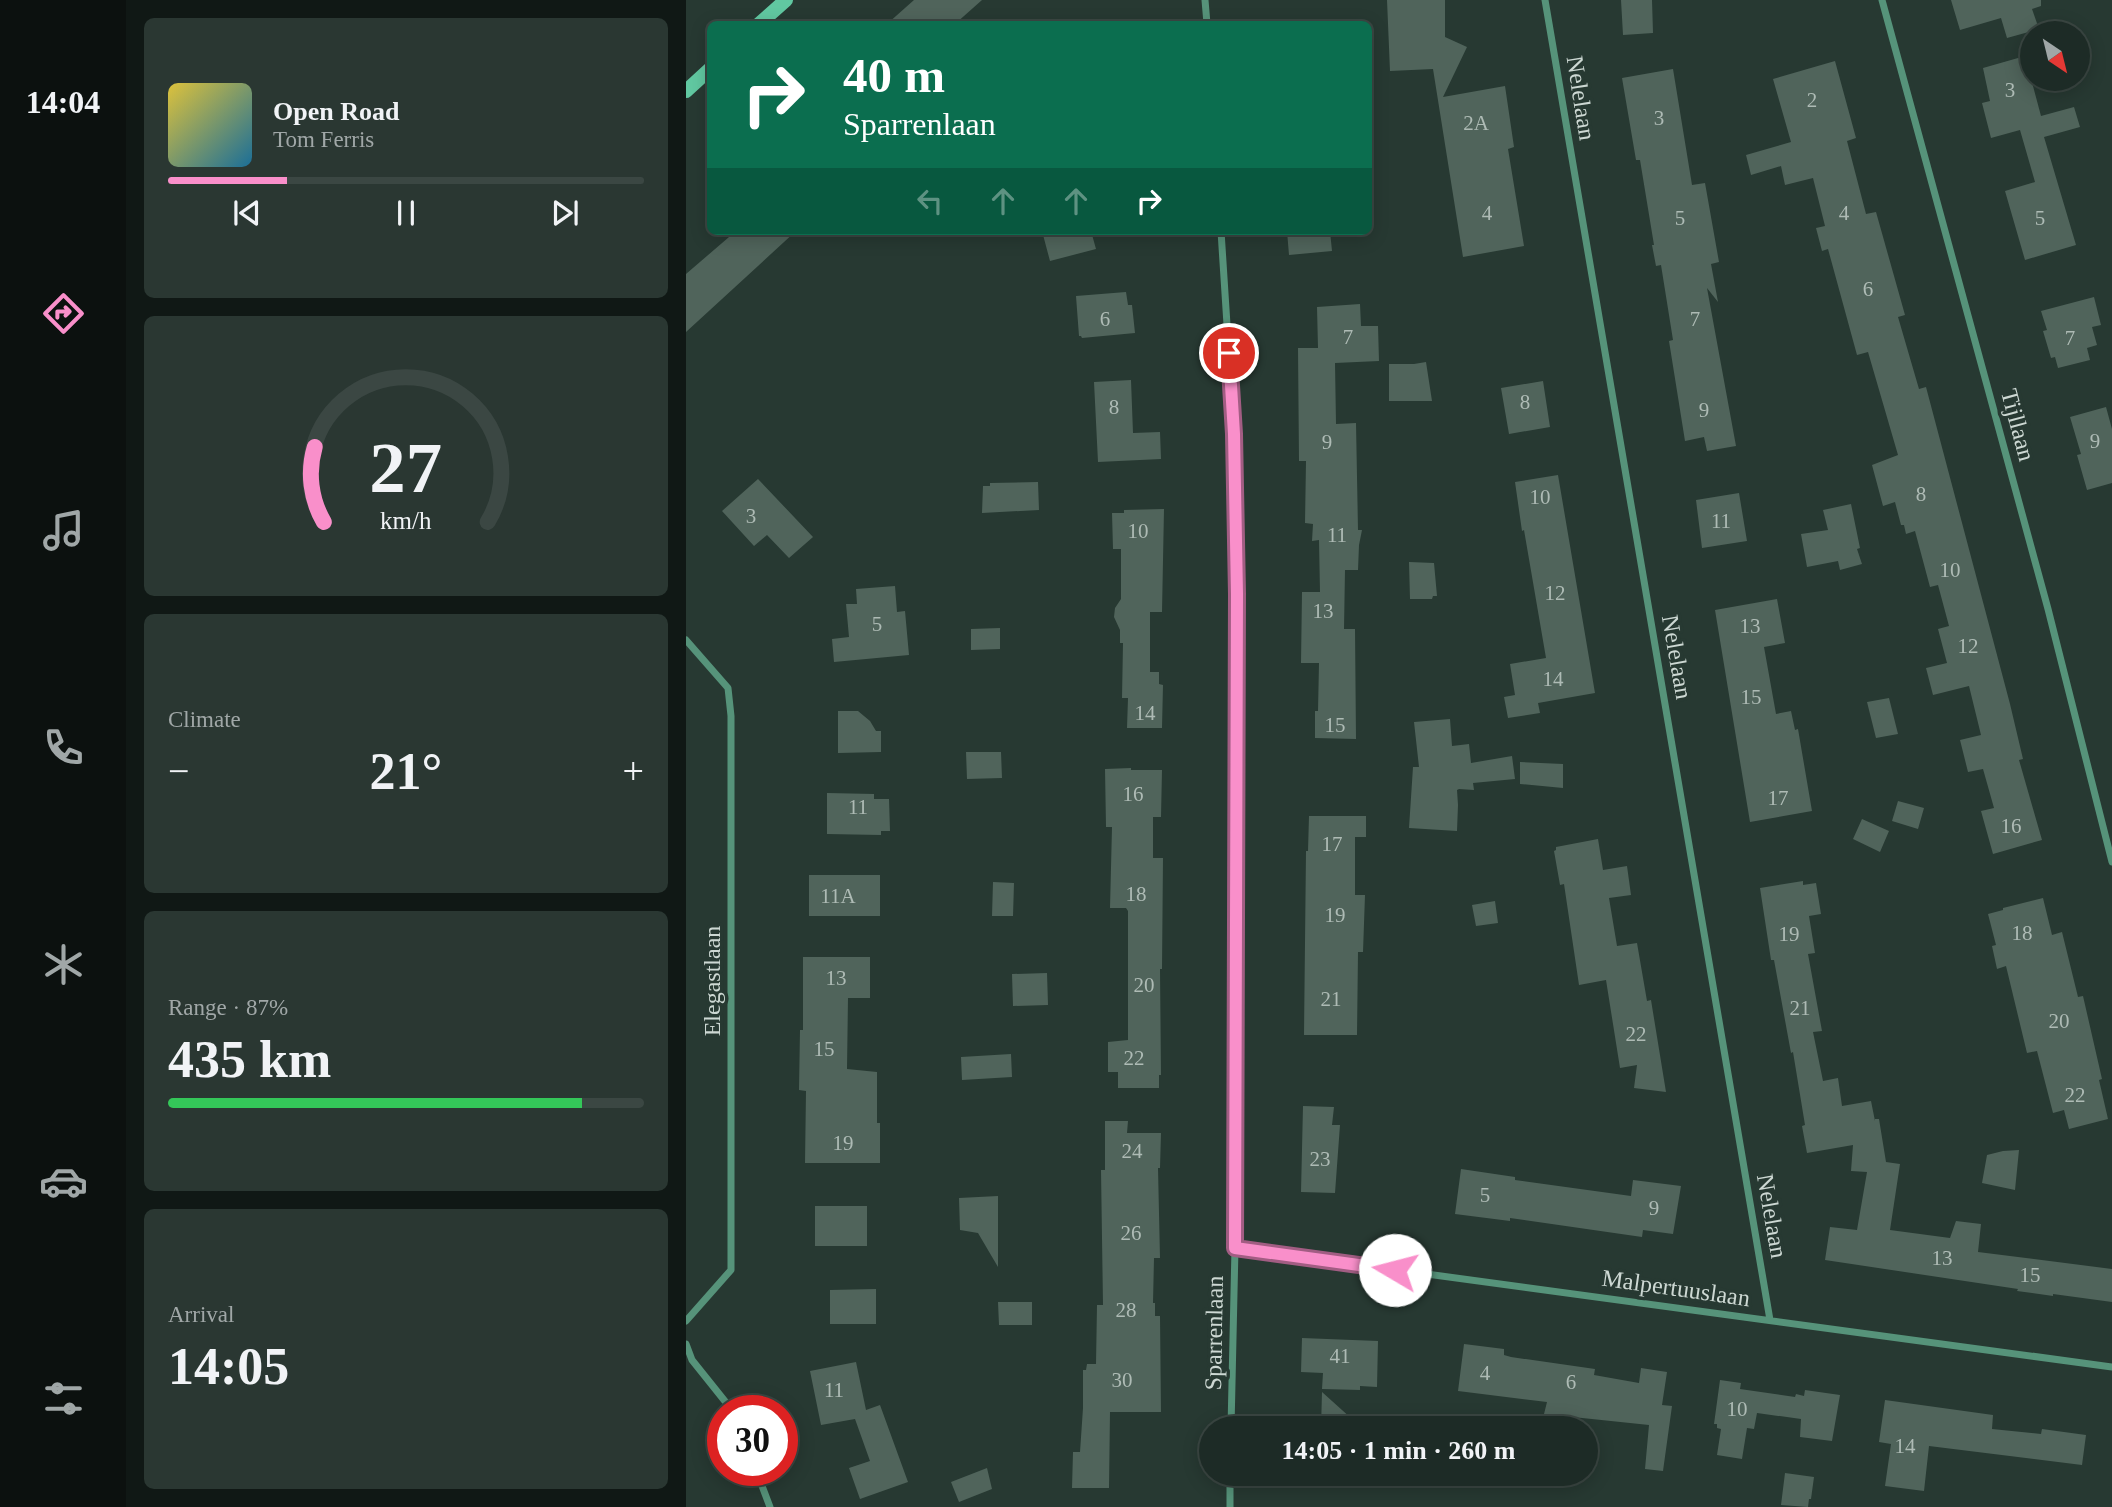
<!DOCTYPE html>
<html lang="en">
<head>
<meta charset="utf-8">
<style>
  :root { --surface:#1d2b26; --page:#2a3732; --text:#f1f3f6; --muted:#a0a7a7; --line:#3b4743; --accent:#f98fca }
  body { margin:0; font-family:Georgia,serif; background:var(--page); color:var(--text); height:100vh; display:flex; flex-direction:column; font-size:26px; white-space:nowrap }
  * { box-sizing:border-box; margin:0 }
  p { font-size:23px; color:var(--muted) }
  .icon { flex:none; width:38px; height:38px; fill:none; stroke:currentColor; stroke-width:2; stroke-linecap:round; stroke-linejoin:round }
  .map { position:relative; flex:1; overflow:hidden }
  .details { display:flex; flex-direction:column; gap:18px; padding:18px; background:#101815; width:560px }
  .details>* { flex:none }
  .guide { position:absolute; left:21px; top:21px; width:665px; height:214px; border-radius:10px; box-shadow:0 4px 18px #0003,0 0 0 2px var(--line); background:#0b6e4f; color:#fff; overflow:hidden }
  .needle { width:46px; rotate:145deg }
  .buttons { position:absolute; left:1334px; top:21px; display:grid; gap:14px }
  .buttons a { display:grid; place-items:center; width:70px; height:70px; border-radius:50%; background:var(--surface); box-shadow:0 4px 18px #0003,0 0 0 2px var(--line); font-size:35px }
  .speed { position:absolute; left:21px; top:1395px; display:flex; gap:14px; font-size:35px; font-weight:700; text-align:center }
  .speed>* { display:grid; place-content:center; width:91px; height:91px; border-radius:50%; background:var(--surface); box-shadow:0 4px 18px #0003,0 0 0 2px var(--line); line-height:1 }
  .speed .limit { border:10px solid #d22; background:#fff; color:#111 }
  .pin { position:absolute; display:grid; place-items:center; width:60px; height:60px; color:#fff; margin:-30px; border:4px solid #fff; border-radius:50%; box-shadow:0 2px 7px #0007 }
  .me { position:absolute; width:77px; margin:-38px; rotate:278deg; stroke-linejoin:round; filter:drop-shadow(0 0 5px #0008) }
  .turn { display:flex; align-items:center; gap:24px; height:147px; padding:0 21px; font-size:32px }
  .turn .icon { width:91px; height:91px; stroke-width:2.5 }
  .turn b { display:block; font-size:49px; line-height:60px }
  .lanes { display:flex; align-items:center; height:66px; padding:0 21px; background:#0003; justify-content:center; gap:35px; direction:ltr }
  .lanes .off { opacity:.35 }
  .big { font-size:52px; font-weight:600; line-height:1.1 }
  .details .tile { flex:1; display:flex; flex-direction:column; justify-content:center; gap:10px; min-width:0; padding:0 24px; border-radius:10px; background:var(--page) }
  .details .dial { align-items:center; gap:0 }
  .dial svg { height:182px; overflow:visible; fill:none; stroke:var(--line); stroke-width:7; stroke-linecap:round; text-anchor:middle }
  .dial text { fill:var(--text); stroke:none }
  .song { display:flex; align-items:center; gap:21px }
  .cover { width:84px; height:84px; border-radius:10px; background:linear-gradient(135deg,hsl(50 70% 55%),hsl(200 70% 35%)) }
  .played { height:7px; border-radius:4px; background:linear-gradient(90deg,var(--accent) 25%,var(--line) 25%) }
  .keys { display:flex; justify-content:space-around; direction:ltr }
  .heat { display:flex; justify-content:space-between; align-items:center; font-size:38px; direction:ltr }
  .charge { height:10px; border-radius:5px; background:linear-gradient(90deg,#34c759 87%,var(--line) 0) }
  .trip { position:absolute; left:513px; top:1416px; width:399px; height:70px; border-radius:35px; background:var(--surface); box-shadow:0 4px 18px #0003,0 0 0 2px var(--line); font-weight:600; line-height:70px; text-align:center }
  main { display:flex; flex:1; min-height:0 }
  .tab-bar { display:flex; flex-direction:column; width:126px; justify-content:space-around; align-items:center; background:#0c110f; color:var(--muted) }
  .tab-bar .icon { width:49px; height:49px }
  .tab-bar .on { color:var(--accent) }
  .tab-bar b { font-size:32px; color:var(--text) }
  .map>svg:first-child { display:block }
  .building { fill:#50645b }
  .lines { fill:none; stroke-linecap:round; stroke-linejoin:round }
  .street { stroke:#56937a; stroke-width:7 }
  .secondary { stroke:#61c8a1; stroke-width:14 }
  .route-casing { stroke:#a25d83; stroke-width:18 }
  .route { stroke:#f98fca; stroke-width:12 }
  .labels { text-anchor:middle; dominant-baseline:central; stroke-width:7; stroke-linejoin:round; paint-order:stroke }
  .number-label { font-size:21px; fill:#aebbb5 }
  .street-label { font-size:24px; fill:#cdd8d3; stroke:#273932 }
</style>
</head>
<body>
<main>
<nav class="tab-bar">
<b>14:04</b>
<svg class="icon on" aria-label="directions" viewBox="0 0 24 24"><path d="M12 3l9 9-9 9-9-9zM9 14v-3h6M13 9l2 2-2 2"/></svg>
<svg class="icon" aria-label="music" viewBox="0 0 24 24"><path d="M9 18V5l10-2v13"/><circle cx="6" cy="18" r="3"/><circle cx="16" cy="16" r="3"/></svg>
<svg class="icon" aria-label="phone" viewBox="0 0 24 24"><path d="M5 4h4l2 5-3 2q2 4 5 5l2-3 5 2v4C11 20 4 13 5 4z"/></svg>
<svg class="icon" aria-label="climate" viewBox="0 0 24 24"><path d="M12 3v18M4 7l16 10M4 17L20 7"/></svg>
<svg class="icon" aria-label="car" viewBox="0 0 24 24"><path d="M5 17H2v-5l4-1 3-4h7l3 4 3 1v5h-3M9 17h6M6 11h13"/><circle cx="7" cy="17" r="2"/><circle cx="17" cy="17" r="2"/></svg>
<svg class="icon" aria-label="filters" viewBox="0 0 24 24"><path d="M4 7h16M4 17h16"/><circle cx="9" cy="7" r="2"/><circle cx="15" cy="17" r="2"/></svg>
</nav>
<section class="details">
<div class="tile">
<div class="song"><i class="cover"></i><div><b>Open Road</b><p>Tom Ferris</p></div></div>
<div class="played"></div>
<div class="keys"><svg class="icon" aria-label="previous" viewBox="0 0 24 24"><path d="M18 5L8 12l10 7zM5 5v14"/></svg><svg class="icon" aria-label="pause" viewBox="0 0 24 24"><path d="M8 5v14M16 5v14"/></svg><svg class="icon" aria-label="next" viewBox="0 0 24 24"><path d="M6 5l10 7-10 7zM19 5v14"/></svg></div>
</div>
<div class="tile dial"><svg viewBox="0 0 100 80">
<path d="M14 69A42 42 0 1 1 86 69"/>
<path d="M14 69A42 42 0 0 1 10 36" stroke="#f98fca"/>
<text x="50" y="56" font-size="32" font-weight="700">27</text>
<text x="50" y="72" font-size="11">km/h</text>
</svg></div>
<div class="tile"><p>Climate</p>
<div class="heat"><a>−</a><b class="big">21°</b><a>+</a></div>
</div>
<div class="tile"><p>Range · 87%</p><b class="big">435 km</b><div class="charge"></div></div>
<div class="tile"><p>Arrival</p><b class="big">14:05</b></div>
</section>
<div class="map">
<svg width="1426" height="1507" viewBox="0 0 1426 1507">
  <rect width="100%" height="100%" fill="#273932"/>
  <path class="building" d="M228,0H296L269,24H201Z
    M701,0H759V37L781,47L757,97L819,86L828,147L822,149L838,246L777,257L747,69L704,71Z
    M935,0H966L967,33L937,35Z
    M1265,0H1355V6L1346,9L1353,29L1321,38L1315,18L1274,30Z
    M1339,56L1355,116L1388,107L1394,127L1358,137L1390,245L1339,260L1319,191L1349,182L1334,130L1305,138L1296,103L1304,101L1297,68Z
    M1149,61L1170,138L1161,141L1180,214L1190,212L1219,315L1212,317L1233,389L1240,387L1324,704L1337,759L1333,760L1356,840L1307,854L1295,811L1308,808L1297,769L1282,772L1274,740L1295,735L1283,686L1247,695L1240,668L1261,663L1252,629L1263,626L1252,585L1244,587L1229,531L1220,534L1218,525H1215L1209,502L1197,506L1186,465L1212,455L1182,352L1171,355L1142,249L1136,251L1130,228L1139,226L1127,178L1099,185L1095,166L1065,175L1060,155L1105,142L1087,79Z
    M987,69L1006,185L1019,183L1033,262L1025,264L1032,302L1021,288L1050,446L1021,451L1018,437L999,441L983,341L987,340L975,265L970,266L966,245H968L954,160H950L936,78Z
    M50,231H110L0,332V274Z
    M356,231H405L410,249L364,261Z
    M601,231H644L646,251L603,255Z
    M440,292L442,305H446L449,333L396,338L395,336H393L390,296Z
    M1408,297L1415,325L1406,327L1411,345L1401,348L1404,360L1372,368L1369,357L1365,358L1357,331L1361,330L1355,311Z
    M674,304L675,326H692L693,361L649,363L650,424L670,423L672,530H676L673,545L672,570H659L658,629H669L670,739L629,738V711H632L633,663H615L616,592H634L633,540L626,541L627,524L619,523L620,461H613L612,348H632L631,307Z
    M740,362L746,401H703V364H728Z
    M445,380L447,433L474,432L475,459L412,462L408,382Z
    M857,381L864,427L823,434L815,388Z
    M1420,407L1426,429V483L1401,490L1391,455L1395,454L1384,417Z
    M872,475L909,693L852,703L854,713L822,718L818,697L829,695L824,664L860,658L838,530L836,531L829,482Z
    M72,479L127,537L103,558L81,535L68,546L36,511Z
    M352,482L353,510L296,513L297,486H304V483Z
    M1053,493L1061,541L1016,548L1010,500Z
    M1165,504L1174,548L1171,549L1176,564L1154,570L1152,561L1121,567L1115,534L1142,530L1137,510Z
    M478,509L476,612H464V672H473V684L477,685L476,728H441L442,698H436L437,643H434V630L428,617L429,608L435,599V549H427L426,513H438V510Z
    M723,562L748,563L751,596H747L746,599H724Z
    M209,586L211,612L219,611L223,655L148,662L146,639L163,637L160,604H171L170,589Z
    M1091,599L1099,643L1078,647L1090,714L1105,711L1109,730L1112,729L1126,811L1064,822L1029,610Z
    M314,628V649L285,650V629Z
    M1203,698L1212,734L1190,738L1181,702Z
    M152,711H172L184,721L190,731H195V752L152,753Z
    M764,719L766,746L783,744L785,763L826,756L829,779L787,783L788,790L773,789L771,790L772,805L771,831L723,828L727,767H733L728,722Z
    M280,752H315L316,778L281,779Z
    M834,762L877,764V788L834,784Z
    M445,768V770H476L475,817H467V858H477L476,969H474L475,1075H473V1088H432V1072H422V1042L442,1040V911L440,908H424L426,827H420L419,769Z
    M141,793L188,794V799H203L204,831H195V835L141,834Z
    M1212,801L1238,808L1232,829L1206,821Z
    M623,816H680V837H669V895H679L677,952H672L671,1035H618L620,851H622Z
    M1176,819L1203,831L1194,852L1167,839Z
    M912,839L917,870L941,866L945,895L923,898L931,946L951,943L961,1001L965,1000L980,1092L948,1088L951,1065L934,1068L920,980L893,985L878,884L874,885L868,851L870,850V847Z
    M123,875H194V916H123Z
    M1117,881V885L1130,883L1135,914L1123,916L1129,953L1122,954L1136,1031L1127,1032L1137,1081L1152,1078L1156,1106L1185,1101L1189,1121V1119H1193L1200,1162L1214,1164L1204,1230L1264,1238L1270,1221L1295,1224L1292,1252L1426,1269V1302L1367,1294V1296L1331,1291L1332,1289L1139,1260L1144,1227L1171,1230L1181,1172L1165,1171L1167,1145L1121,1153L1116,1126L1119,1125L1107,1052L1105,1053L1088,960H1085L1074,888Z
    M307,882L328,883L327,916H306Z
    M1357,898L1366,935L1376,932L1392,997L1397,996L1416,1079L1413,1080L1422,1119L1383,1129L1378,1110L1367,1113L1351,1051L1341,1053L1320,966L1311,969L1306,946L1310,945L1302,914L1317,910V908Z
    M809,901L812,923L790,926L786,905Z
    M117,957H184V998H162L161,1069L191,1072V1123H194V1163H119L120,1091L113,1090L114,1030H117Z
    M361,973L362,1005L327,1006L326,974Z
    M325,1054L326,1077L276,1080L275,1057Z
    M617,1106L648,1107L646,1125H654L649,1193L615,1192Z
    M419,1121H442L441,1133H475L474,1168H472L474,1258H468L467,1303H469V1316H474L475,1412H424L423,1488H386L387,1452H394L397,1408V1370H400L401,1364H410L411,1305H417L415,1170H419Z
    M1333,1150L1329,1190L1296,1183L1301,1155L1317,1151Z
    M775,1169L829,1177V1180L945,1196L947,1180L995,1186L987,1234L957,1230L956,1237L824,1218V1221L769,1214Z
    M312,1196V1267L292,1233L274,1230L273,1198Z
    M129,1206H181V1246H129Z
    M190,1289V1324H144V1290Z
    M312,1302H346V1325H313Z
    M616,1338L692,1341L691,1387L674,1386V1390L636,1389L637,1373L615,1372Z
    M778,1344L818,1349V1355L825,1357L909,1369L908,1375L953,1383L955,1368L981,1372L976,1405L986,1406L977,1471L959,1469L963,1425L858,1414L861,1402L772,1391Z
    M170,1362L180,1410L194,1405L222,1482L174,1499L163,1468L184,1461L169,1419L135,1425L124,1371Z
    M1034,1380L1055,1383L1054,1389L1109,1397L1110,1394L1118,1396L1119,1390L1154,1395L1146,1441L1114,1437L1115,1419L1071,1413L1068,1429L1061,1428L1056,1459L1031,1455L1035,1429L1031,1428V1424H1028Z
    M636,1392L676,1428H635Z
    M1199,1400L1307,1415L1306,1429L1355,1434L1356,1429L1400,1435L1396,1465L1243,1446L1238,1491L1199,1486L1205,1444L1193,1442Z
    M301,1468L306,1489L273,1502L265,1482Z
    M1099,1473L1128,1477L1125,1499H1123L1122,1507L1095,1505Z"/>
  <g class="lines">
    <path class="street" d="M519,0L521,24
      M859,0L1084,1320
      M1196,0L1362,609L1426,862
      M535,231L548,434L551,594L549,1248L545,1428
      M0,640L42,688L45,716V1270L0,1321
      M549,1248L1426,1367
      M0,1344L6,1360L46,1410
      M70,1470L84,1507
      M544,1507V1474"/>
    <path class="secondary" d="M73,24L100,0
      M0,91L24,69"/>
  </g>
  <g class="lines">
    <g class="route-casing">
      <path id="route" d="M543,353L548,434L551,594L549,1248L709,1270"/>
    </g>
    <use href="#route" class="route"/>
  </g>
  <g class="labels">
    <g class="number-label">
      <text x="1324" y="90">3</text>
      <text x="1126" y="100">2</text>
      <text x="973" y="118">3</text>
      <text x="790" y="123">2A</text>
      <text x="801" y="213">4</text>
      <text x="1158" y="213">4</text>
      <text x="994" y="218">5</text>
      <text x="1354" y="218">5</text>
      <text x="1182" y="289">6</text>
      <text x="419" y="319">6</text>
      <text x="1009" y="319">7</text>
      <text x="662" y="337">7</text>
      <text x="1384" y="338">7</text>
      <text x="839" y="402">8</text>
      <text x="428" y="407">8</text>
      <text x="1018" y="410">9</text>
      <text x="1409" y="441">9</text>
      <text x="641" y="442">9</text>
      <text x="1235" y="494">8</text>
      <text x="854" y="497">10</text>
      <text x="65" y="516">3</text>
      <text x="1035" y="521">11</text>
      <text x="452" y="531">10</text>
      <text x="651" y="535">11</text>
      <text x="1264" y="570">10</text>
      <text x="869" y="593">12</text>
      <text x="637" y="611">13</text>
      <text x="191" y="624">5</text>
      <text x="1064" y="626">13</text>
      <text x="1282" y="646">12</text>
      <text x="867" y="679">14</text>
      <text x="1065" y="697">15</text>
      <text x="459" y="713">14</text>
      <text x="649" y="725">15</text>
      <text x="447" y="794">16</text>
      <text x="1092" y="798">17</text>
      <text x="172" y="807">11</text>
      <text x="1325" y="826">16</text>
      <text x="646" y="844">17</text>
      <text x="450" y="894">18</text>
      <text x="152" y="896">11A</text>
      <text x="649" y="915">19</text>
      <text x="1336" y="933">18</text>
      <text x="1103" y="934">19</text>
      <text x="150" y="978">13</text>
      <text x="458" y="985">20</text>
      <text x="645" y="999">21</text>
      <text x="1114" y="1008">21</text>
      <text x="1373" y="1021">20</text>
      <text x="950" y="1034">22</text>
      <text x="138" y="1049">15</text>
      <text x="448" y="1058">22</text>
      <text x="1389" y="1095">22</text>
      <text x="157" y="1143">19</text>
      <text x="446" y="1151">24</text>
      <text x="634" y="1159">23</text>
      <text x="799" y="1195">5</text>
      <text x="968" y="1208">9</text>
      <text x="445" y="1233">26</text>
      <text x="1256" y="1258">13</text>
      <text x="1344" y="1275">15</text>
      <text x="440" y="1310">28</text>
      <text x="654" y="1356">41</text>
      <text x="799" y="1373">4</text>
      <text x="436" y="1380">30</text>
      <text x="885" y="1382">6</text>
      <text x="148" y="1390">11</text>
      <text x="1051" y="1409">10</text>
      <text x="1219" y="1446">14</text>
    </g>
    <g class="street-label">
      <text transform="translate(895 98) rotate(81)">Nelelaan</text>
      <text transform="translate(1332 425) rotate(75)">Tijllaan</text>
      <text transform="translate(991 657) rotate(80)">Nelelaan</text>
      <text transform="translate(26 981) rotate(-90)">Elegastlaan</text>
      <text transform="translate(1086 1216) rotate(80)">Nelelaan</text>
      <text transform="translate(990 1288) rotate(8)">Malpertuuslaan</text>
      <text transform="translate(528 1333) rotate(-89)">Sparrenlaan</text>
    </g>
  </g>
</svg>
<div class="buttons">
<a><svg class="needle" viewBox="-14 -14 28 28"><path d="M0-13l5 13h-10z" fill="#e53935"/><path d="M0 13l5-13h-10z" fill="#a0a7a7"/></svg></a>
</div>
<div class="speed"><div class="limit">30</div></div>
<div class="pin" style="left:543px;top:353px;background:#d93025"><svg class="icon" aria-label="arrive" viewBox="0 0 24 24"><path d="M6 21V4h12l-3 4 3 4H6"/></svg></div>
<svg class="me" style="left:709px;top:1270px" viewBox="-20 -20 40 40"><circle r="19" fill="#fff"/><path d="M0-13L10 11 0 6-10 11z" fill="#f98fca"/></svg>
<div class="trip">14:05 · 1 min · 260 m</div>
<div class="guide">
<div class="turn"><svg class="icon" aria-label="right" viewBox="0 0 24 24"><path d="M7 20v-9h11M14 6l5 5-5 5"/></svg><div><b>40 m</b>Sparrenlaan</div></div>
<div class="lanes"><svg class="icon off" aria-label="left" viewBox="0 0 24 24"><path d="M17 20v-9H6M10 6l-5 5 5 5"/></svg><svg class="icon off" aria-label="ahead" viewBox="0 0 24 24"><path d="M12 20V5M6 11l6-6 6 6"/></svg><svg class="icon off" aria-label="ahead" viewBox="0 0 24 24"><path d="M12 20V5M6 11l6-6 6 6"/></svg><svg class="icon" aria-label="right" viewBox="0 0 24 24"><path d="M7 20v-9h11M14 6l5 5-5 5"/></svg></div>
</div>
</div>
</main>
</body>
</html>
